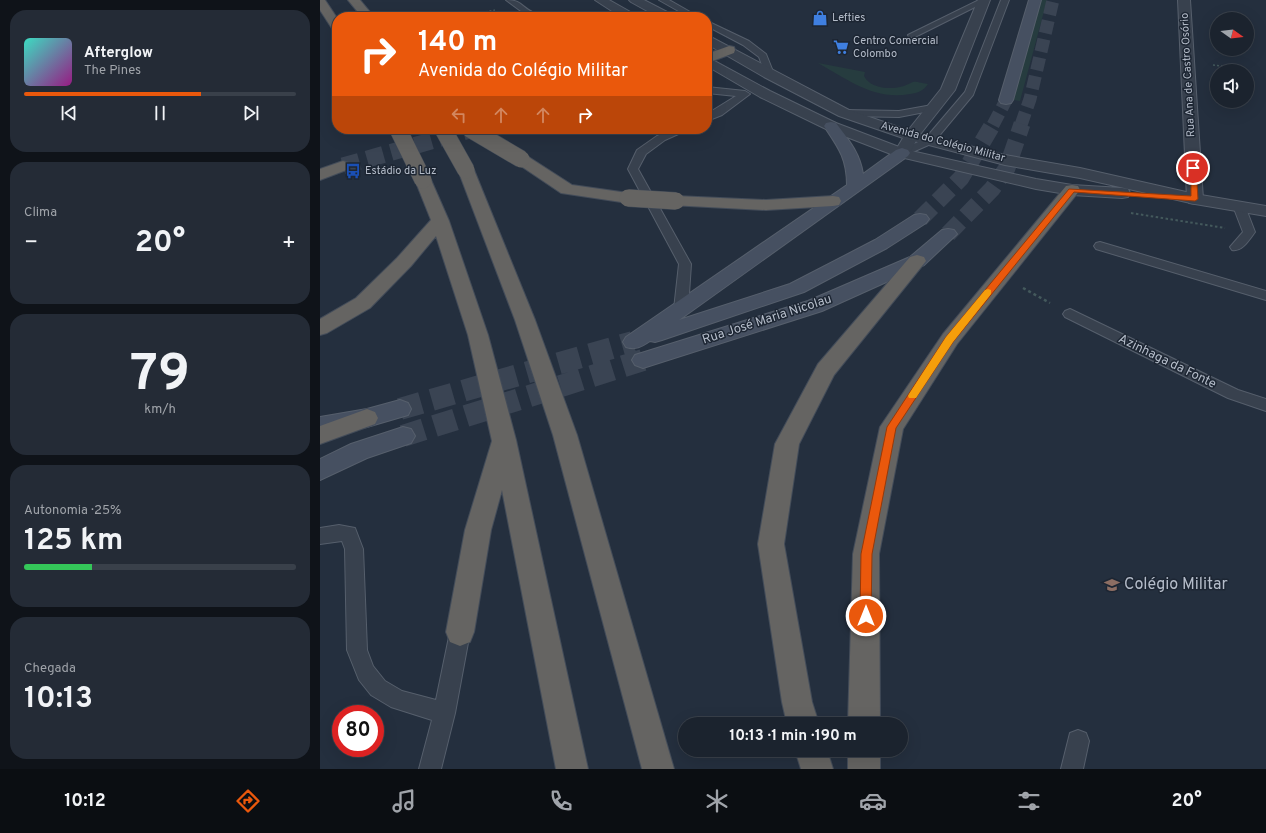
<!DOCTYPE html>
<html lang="pt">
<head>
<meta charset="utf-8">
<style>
  :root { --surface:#1b232e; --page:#242b36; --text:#f1f3f6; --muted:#a0a4aa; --line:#39404a; --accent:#ea580c }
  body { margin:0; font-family:Overpass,sans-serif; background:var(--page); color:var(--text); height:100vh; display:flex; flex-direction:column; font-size:15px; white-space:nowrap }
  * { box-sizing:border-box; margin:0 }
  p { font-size:13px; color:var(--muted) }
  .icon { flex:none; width:22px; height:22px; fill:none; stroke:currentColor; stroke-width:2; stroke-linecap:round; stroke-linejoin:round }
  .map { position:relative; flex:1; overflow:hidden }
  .drawer { display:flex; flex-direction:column; gap:10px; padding:10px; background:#0f1319; width:320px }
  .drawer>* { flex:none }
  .banner { position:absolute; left:12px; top:12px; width:380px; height:122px; border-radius:16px; box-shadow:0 4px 16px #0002,0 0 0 1px var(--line); background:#ea580c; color:#fff; overflow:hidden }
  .needle { width:26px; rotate:104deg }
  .fabs { position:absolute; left:890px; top:12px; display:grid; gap:8px }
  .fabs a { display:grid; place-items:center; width:44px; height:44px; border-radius:50%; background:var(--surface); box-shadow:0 4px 16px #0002,0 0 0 1px var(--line); font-size:20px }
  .speed { position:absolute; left:12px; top:705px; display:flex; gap:8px; font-size:20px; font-weight:700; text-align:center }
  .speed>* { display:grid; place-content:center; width:52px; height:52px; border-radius:50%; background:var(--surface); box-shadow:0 4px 16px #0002,0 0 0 1px var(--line); line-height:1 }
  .speed .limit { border:6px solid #d22; background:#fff; color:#111 }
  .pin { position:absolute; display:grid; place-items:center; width:34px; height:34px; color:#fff; margin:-17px; border:2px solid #fff; border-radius:50%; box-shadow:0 1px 4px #0007 }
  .me { position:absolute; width:44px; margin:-22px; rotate:0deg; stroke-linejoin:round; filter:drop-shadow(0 0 3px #0008) }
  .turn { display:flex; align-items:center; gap:14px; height:84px; padding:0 20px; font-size:18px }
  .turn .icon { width:52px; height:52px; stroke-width:2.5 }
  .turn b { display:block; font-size:28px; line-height:34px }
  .lanes { display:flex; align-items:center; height:38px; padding:0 20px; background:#0003; justify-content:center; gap:20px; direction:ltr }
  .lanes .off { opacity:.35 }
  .big { font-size:30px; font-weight:700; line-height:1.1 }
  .drawer .card { flex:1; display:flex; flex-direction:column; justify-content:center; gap:6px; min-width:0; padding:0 14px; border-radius:16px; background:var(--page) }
  .drawer .dial { align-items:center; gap:0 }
  .dial b { font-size:52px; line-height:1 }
  .song { display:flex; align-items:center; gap:12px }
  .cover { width:48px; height:48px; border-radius:6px; background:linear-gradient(135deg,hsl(170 70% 55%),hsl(310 70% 35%)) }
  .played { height:4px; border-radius:2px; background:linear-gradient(90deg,var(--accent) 65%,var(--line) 65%) }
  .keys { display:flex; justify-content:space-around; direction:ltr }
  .heat { display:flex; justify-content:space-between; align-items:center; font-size:22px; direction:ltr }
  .charge { height:6px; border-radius:3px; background:linear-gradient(90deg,#34c759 25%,var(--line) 0) }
  .trip { position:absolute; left:358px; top:717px; width:230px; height:40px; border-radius:20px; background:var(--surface); box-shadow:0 4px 16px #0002,0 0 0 1px var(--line); font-weight:700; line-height:40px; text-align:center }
  .menu { display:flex; height:64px; justify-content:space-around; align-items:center; background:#0b0e12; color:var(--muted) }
  .menu .icon { width:28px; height:28px }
  .menu .current { color:var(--accent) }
  .menu b { font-size:18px; color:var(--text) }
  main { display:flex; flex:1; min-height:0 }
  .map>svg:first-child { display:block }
  .green { fill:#263c3f }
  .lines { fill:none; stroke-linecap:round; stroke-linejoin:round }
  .secondary-tunnel-far2 { stroke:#3a4453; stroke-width:13; stroke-dasharray:13 6; stroke-linecap:butt }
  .secondary-tunnel-far1 { stroke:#3a4453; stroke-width:17; stroke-dasharray:17 8; stroke-linecap:butt }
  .secondary-tunnel { stroke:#3a4453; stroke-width:22; stroke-dasharray:22 11; stroke-linecap:butt }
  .trunk-tunnel { stroke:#3a4453; stroke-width:17; stroke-dasharray:17 8; stroke-linecap:butt }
  .service-casing { stroke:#565f6c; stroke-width:2 }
  .minor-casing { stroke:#565f6c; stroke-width:2 }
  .tertiary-casing { stroke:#565f6c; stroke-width:2 }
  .secondary-casing { stroke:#565f6c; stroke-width:2 }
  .trunk-casing { stroke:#434c59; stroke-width:2 }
  .path-far2 { stroke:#44595c; stroke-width:1.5; stroke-dasharray:2 2; stroke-linecap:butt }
  .path-far1 { stroke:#44595c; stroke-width:2; stroke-dasharray:2.5 2.5; stroke-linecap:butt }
  .path { stroke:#44595c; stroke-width:2.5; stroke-dasharray:3 3; stroke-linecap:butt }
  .service { fill:#38414e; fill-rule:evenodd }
  .minor { fill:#38414e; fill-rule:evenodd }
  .tertiary { fill:#38414e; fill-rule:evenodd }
  .secondary { fill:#465061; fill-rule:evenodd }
  .trunk { fill:#656462; fill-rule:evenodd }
  .trunk-bridge-casing { stroke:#434c59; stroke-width:18; stroke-linecap:butt }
  .trunk-bridge { stroke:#656462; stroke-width:17 }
  .route { fill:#ea580c; stroke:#983908 }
  .slow { fill:#f59e0b }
  .labels { text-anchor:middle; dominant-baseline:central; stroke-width:3; stroke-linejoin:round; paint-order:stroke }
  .far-poi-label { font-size:11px; fill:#b4bcc9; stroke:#1d2633; text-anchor:start }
  .far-street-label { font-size:11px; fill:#b4bcc9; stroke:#1d2633 }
  .street-label { font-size:13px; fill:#b4bcc9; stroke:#1d2633 }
  .near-poi-label { font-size:16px; fill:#b4bcc9; stroke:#1d2633; text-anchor:start }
</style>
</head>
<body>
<main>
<section class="drawer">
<div class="card">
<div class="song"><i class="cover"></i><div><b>Afterglow</b><p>The Pines</p></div></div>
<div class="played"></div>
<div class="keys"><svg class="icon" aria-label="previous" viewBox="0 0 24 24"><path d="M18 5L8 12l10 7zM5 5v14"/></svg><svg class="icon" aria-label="pause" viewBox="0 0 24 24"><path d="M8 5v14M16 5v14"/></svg><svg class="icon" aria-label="next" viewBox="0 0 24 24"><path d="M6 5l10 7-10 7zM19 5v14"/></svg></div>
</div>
<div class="card"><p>Clima</p>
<div class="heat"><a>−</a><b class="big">20°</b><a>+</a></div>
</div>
<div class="card dial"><b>79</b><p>km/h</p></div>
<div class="card"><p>Autonomia · 25%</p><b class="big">125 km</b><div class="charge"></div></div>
<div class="card"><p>Chegada</p><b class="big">10:13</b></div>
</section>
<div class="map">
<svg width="946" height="769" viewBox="0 0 946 769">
  <rect width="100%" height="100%" fill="#242f3e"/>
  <path class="green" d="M713,0H727L700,101L683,98Z
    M498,63L545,72L544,76C550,89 572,90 584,86C587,85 590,83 593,82C596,81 604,84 608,84C603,91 598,93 590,94C555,101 527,79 498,63Z"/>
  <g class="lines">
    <path class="secondary-tunnel-far2" d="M673,125L686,100
      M701,125L710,99L733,0"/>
    <path class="secondary-tunnel-far1" d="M600,219L641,178L673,124
      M628,234L672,189L687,168L702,124"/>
    <path class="secondary-tunnel" d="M80,409L313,342
      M83,436L323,360"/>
    <path class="trunk-tunnel" d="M23,166L153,129"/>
    <g class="service-casing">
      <path id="service" d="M186,0C202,0 202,8 214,13C223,17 237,10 245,17H209Z
        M339,0H349L379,17H369Z
        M659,0L667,1L595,37H589L588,35Z
        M681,0H689L653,95L613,143L586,155H578L577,153L578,151L605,139L645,92Z
        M387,21L429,41L446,54L454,74L452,76H446L439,57L423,45L387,26Z
        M387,87L425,91L430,94L402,115L387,121V114L416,96L387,93Z
        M612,105L615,106L617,108L615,110L579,117L524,116L519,113L524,110L579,111Z
        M353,129H366L365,131L345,140L326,154L318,169L371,264L368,309L366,312L361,314L356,312L354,309L359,264L308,169L317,150L337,136Z
        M919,202L923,204L925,206L935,232C929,240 922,252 912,250L910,247L923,232L913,206L915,204Z
        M780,242L946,291V300L776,249L774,246L776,243Z
        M750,309L918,390L946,399V411L908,398L745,317L743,314L745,311Z
        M19,525L35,528L43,549L47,650L53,666L65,681L82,691L116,700L130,632L133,625L140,622L147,625L150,632L135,713L121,769H99L112,720L71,707L51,695L39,680L27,650L25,549L22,541L0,544V528Z
        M758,730L766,733L769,741L763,769H741L750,733Z"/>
    </g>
    <g class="minor-casing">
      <path id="minor" d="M658,0H670L635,90L598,137L588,156L582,158L576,156L574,153L586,133L621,89Z
        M858,0H870L883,199L881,203L875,204L869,203L867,199Z"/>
    </g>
    <g class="tertiary-casing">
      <path id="tertiary" d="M275,0H289L314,14L316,17H301Z
        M309,0H324L351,14L353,17H338L311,2Z
        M387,35L529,110L596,133L685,155L760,168L875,194L946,206V216L875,204L760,178L685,165L586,139L519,116L444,77L387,44Z
        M387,57L450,91L516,123L587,150L716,179L752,185L802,188L808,189L810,193L808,197L802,198L752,195L716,189L576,156L506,129L440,97L387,66Z"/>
    </g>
    <g class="secondary-casing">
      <path id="secondary" d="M709,0H721L693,100L691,103L686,104L681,103L679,100Z
        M511,122L516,123C528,139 540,153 543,174L576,150L582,148L588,150L590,153L588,156L359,320L470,284L555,240L594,215L600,214L606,215L609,219L606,223L567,248L484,292L342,340L335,342L330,341C321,347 316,350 306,347L303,342L306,337L527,185C527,158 518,147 504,126L506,123Z
        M628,229L634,230L637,234L604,265L502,311L323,368L315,365L312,360L315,355L488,301L590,257L622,230Z
        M80,400L88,403L91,409L88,415L47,427L0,435V417L47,409Z
        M83,427L91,429L95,436L91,443L47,458L0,480V459L31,444Z"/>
    </g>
    <g class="trunk-casing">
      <path id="trunk" d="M0,0H5L17,18V31L13,30L0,10Z
        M28,0H40L54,17H42Z
        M409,46L414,47L415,50L414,53L387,63V54Z
        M201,154L207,156L252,185L308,193L314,194L316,198L314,202L308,203L241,193L195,162L193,159L195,156Z
        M23,161L29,163L31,166L29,169L0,180V169Z
        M146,165L152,167L154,170L215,320L257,435L354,769H322L233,435L195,320L138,170L140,167Z
        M103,175L109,177L111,180L129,221L168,335L196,440L268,769H236L182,490L171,530L154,632L150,642L140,646L130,642L126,632L145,530L172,441L148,335L116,236L91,266L50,308L7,333L0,335V319L36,298L77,258L111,220L95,180L97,177Z
        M752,185L758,186L760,190L637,344L583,429L559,554L560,724H528L533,554L560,427L623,334L746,186Z
        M356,196L446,200L513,196L519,197L521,201L519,205L513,206L446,210L350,205L348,201L350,197Z
        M597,255L604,257L606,261L514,375L479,444L464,544L492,702L499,724H467L462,702L438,544L455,444L498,364L590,257Z
        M47,409L55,412L58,418L55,424L0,444V426Z
        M475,750H507L513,769H481Z
        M528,750H560V769H528Z"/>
    </g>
    <path class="path-far2" d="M142,17L175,10
      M893,65L916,68L917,70L902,68"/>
    <path class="path-far1" d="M811,213L905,228"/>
    <path class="path" d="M703,288L730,303"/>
    <use href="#service" class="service"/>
    <use href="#minor" class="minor"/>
    <use href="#tertiary" class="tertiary"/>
    <use href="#secondary" class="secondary"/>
    <use href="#trunk" class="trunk"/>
    <g class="trunk-bridge-casing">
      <path id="trunk-bridge" d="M78,129L103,180
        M123,129L146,170
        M150,129L201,159
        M308,198L356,201"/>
    </g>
    <use href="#trunk-bridge" class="trunk-bridge"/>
  </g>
  <path class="route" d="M871,166L876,168L878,199L875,201L754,192L633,342L576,428L552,554L551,616L550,620L546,622L541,620L540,616L541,554L567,427L626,337L749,189L871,196Z"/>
  <path class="slow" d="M668,289L671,290V294L633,342L596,398H589L588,396L589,394L626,337L665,290Z"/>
  <defs>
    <g id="shop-bare" transform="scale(1.2)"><path d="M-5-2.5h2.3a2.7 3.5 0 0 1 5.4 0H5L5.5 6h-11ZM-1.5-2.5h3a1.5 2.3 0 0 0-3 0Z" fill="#3f7fe0" stroke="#1d2633" stroke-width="2.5" paint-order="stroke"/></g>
    <g id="supermarket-bare" transform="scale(1.2)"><path d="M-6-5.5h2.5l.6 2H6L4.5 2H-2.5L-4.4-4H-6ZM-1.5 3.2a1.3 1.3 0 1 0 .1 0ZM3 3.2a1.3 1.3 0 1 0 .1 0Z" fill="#3f7fe0" stroke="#1d2633" stroke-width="2.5" paint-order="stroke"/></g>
    <g id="bus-bare" transform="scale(1.2)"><path d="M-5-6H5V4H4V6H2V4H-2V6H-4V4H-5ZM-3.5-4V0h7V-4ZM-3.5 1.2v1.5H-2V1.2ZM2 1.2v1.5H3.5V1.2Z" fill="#1a4fb4" stroke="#1d2633" stroke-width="2.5" paint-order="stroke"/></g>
    <g id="school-bare" transform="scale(1.2)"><path d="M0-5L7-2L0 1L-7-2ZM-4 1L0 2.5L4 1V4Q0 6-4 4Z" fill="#8d6e63" stroke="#1d2633" stroke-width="2.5" paint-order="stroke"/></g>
  </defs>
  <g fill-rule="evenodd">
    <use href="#shop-bare" x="500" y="18"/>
    <use href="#supermarket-bare" x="521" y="47"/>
    <use href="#bus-bare" x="33" y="171"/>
    <use href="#school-bare" x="792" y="585"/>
  </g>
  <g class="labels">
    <g class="far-poi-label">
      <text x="512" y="18">Lefties</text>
      <text x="533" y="41">Centro Comercial<tspan x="533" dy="13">Colombo</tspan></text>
      <text x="45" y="171">Estádio da Luz</text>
    </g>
    <g class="far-street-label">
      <text transform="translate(868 75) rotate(-93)">Rua Ana de Castro Osório</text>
      <text transform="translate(623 142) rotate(15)">Avenida do Colégio Militar</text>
    </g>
    <g class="street-label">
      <text transform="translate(447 320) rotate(-18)">Rua José Maria Nicolau</text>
      <text transform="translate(847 362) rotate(26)">Azinhaga da Fonte</text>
    </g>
    <g class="near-poi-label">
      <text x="804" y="585">Colégio Militar</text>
    </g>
  </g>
</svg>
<div class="fabs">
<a><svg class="needle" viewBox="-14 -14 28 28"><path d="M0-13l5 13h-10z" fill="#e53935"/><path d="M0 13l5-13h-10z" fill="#a0a4aa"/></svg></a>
<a><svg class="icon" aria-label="sound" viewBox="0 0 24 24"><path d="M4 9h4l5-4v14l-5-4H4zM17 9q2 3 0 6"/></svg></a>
</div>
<div class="speed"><div class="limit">80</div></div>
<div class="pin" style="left:873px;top:168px;background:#d93025"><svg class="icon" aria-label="arrive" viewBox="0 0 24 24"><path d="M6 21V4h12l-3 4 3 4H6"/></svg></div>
<svg class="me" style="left:546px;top:616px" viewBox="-20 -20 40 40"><circle r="17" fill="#ea580c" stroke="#fff" stroke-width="3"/><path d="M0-11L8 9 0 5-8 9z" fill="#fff"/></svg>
<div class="trip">10:13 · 1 min · 190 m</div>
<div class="banner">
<div class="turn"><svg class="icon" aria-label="right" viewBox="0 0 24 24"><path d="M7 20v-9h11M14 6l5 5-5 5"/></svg><div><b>140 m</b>Avenida do Colégio Militar</div></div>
<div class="lanes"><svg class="icon off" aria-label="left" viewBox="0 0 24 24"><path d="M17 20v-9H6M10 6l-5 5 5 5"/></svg><svg class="icon off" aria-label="ahead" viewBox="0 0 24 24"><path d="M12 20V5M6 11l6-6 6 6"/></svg><svg class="icon off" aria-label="ahead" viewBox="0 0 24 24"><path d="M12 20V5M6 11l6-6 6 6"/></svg><svg class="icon" aria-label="right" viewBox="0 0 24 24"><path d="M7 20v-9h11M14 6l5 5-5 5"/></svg></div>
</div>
</div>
</main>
<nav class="menu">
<b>10:12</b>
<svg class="icon current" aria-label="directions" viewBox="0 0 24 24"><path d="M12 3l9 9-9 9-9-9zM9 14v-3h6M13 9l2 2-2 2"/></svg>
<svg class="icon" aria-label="music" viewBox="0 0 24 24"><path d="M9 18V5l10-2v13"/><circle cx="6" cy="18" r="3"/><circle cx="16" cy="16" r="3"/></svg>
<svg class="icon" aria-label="phone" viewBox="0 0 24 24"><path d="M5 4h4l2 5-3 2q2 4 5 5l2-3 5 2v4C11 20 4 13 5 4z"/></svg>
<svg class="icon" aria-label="climate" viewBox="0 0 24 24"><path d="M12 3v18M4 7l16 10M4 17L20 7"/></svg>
<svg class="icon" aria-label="car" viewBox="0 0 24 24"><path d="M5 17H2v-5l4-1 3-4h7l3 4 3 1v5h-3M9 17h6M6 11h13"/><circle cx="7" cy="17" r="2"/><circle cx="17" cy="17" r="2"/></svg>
<svg class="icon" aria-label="filters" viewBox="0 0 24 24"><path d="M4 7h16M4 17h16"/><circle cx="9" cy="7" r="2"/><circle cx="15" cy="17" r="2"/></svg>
<b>20°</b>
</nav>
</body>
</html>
